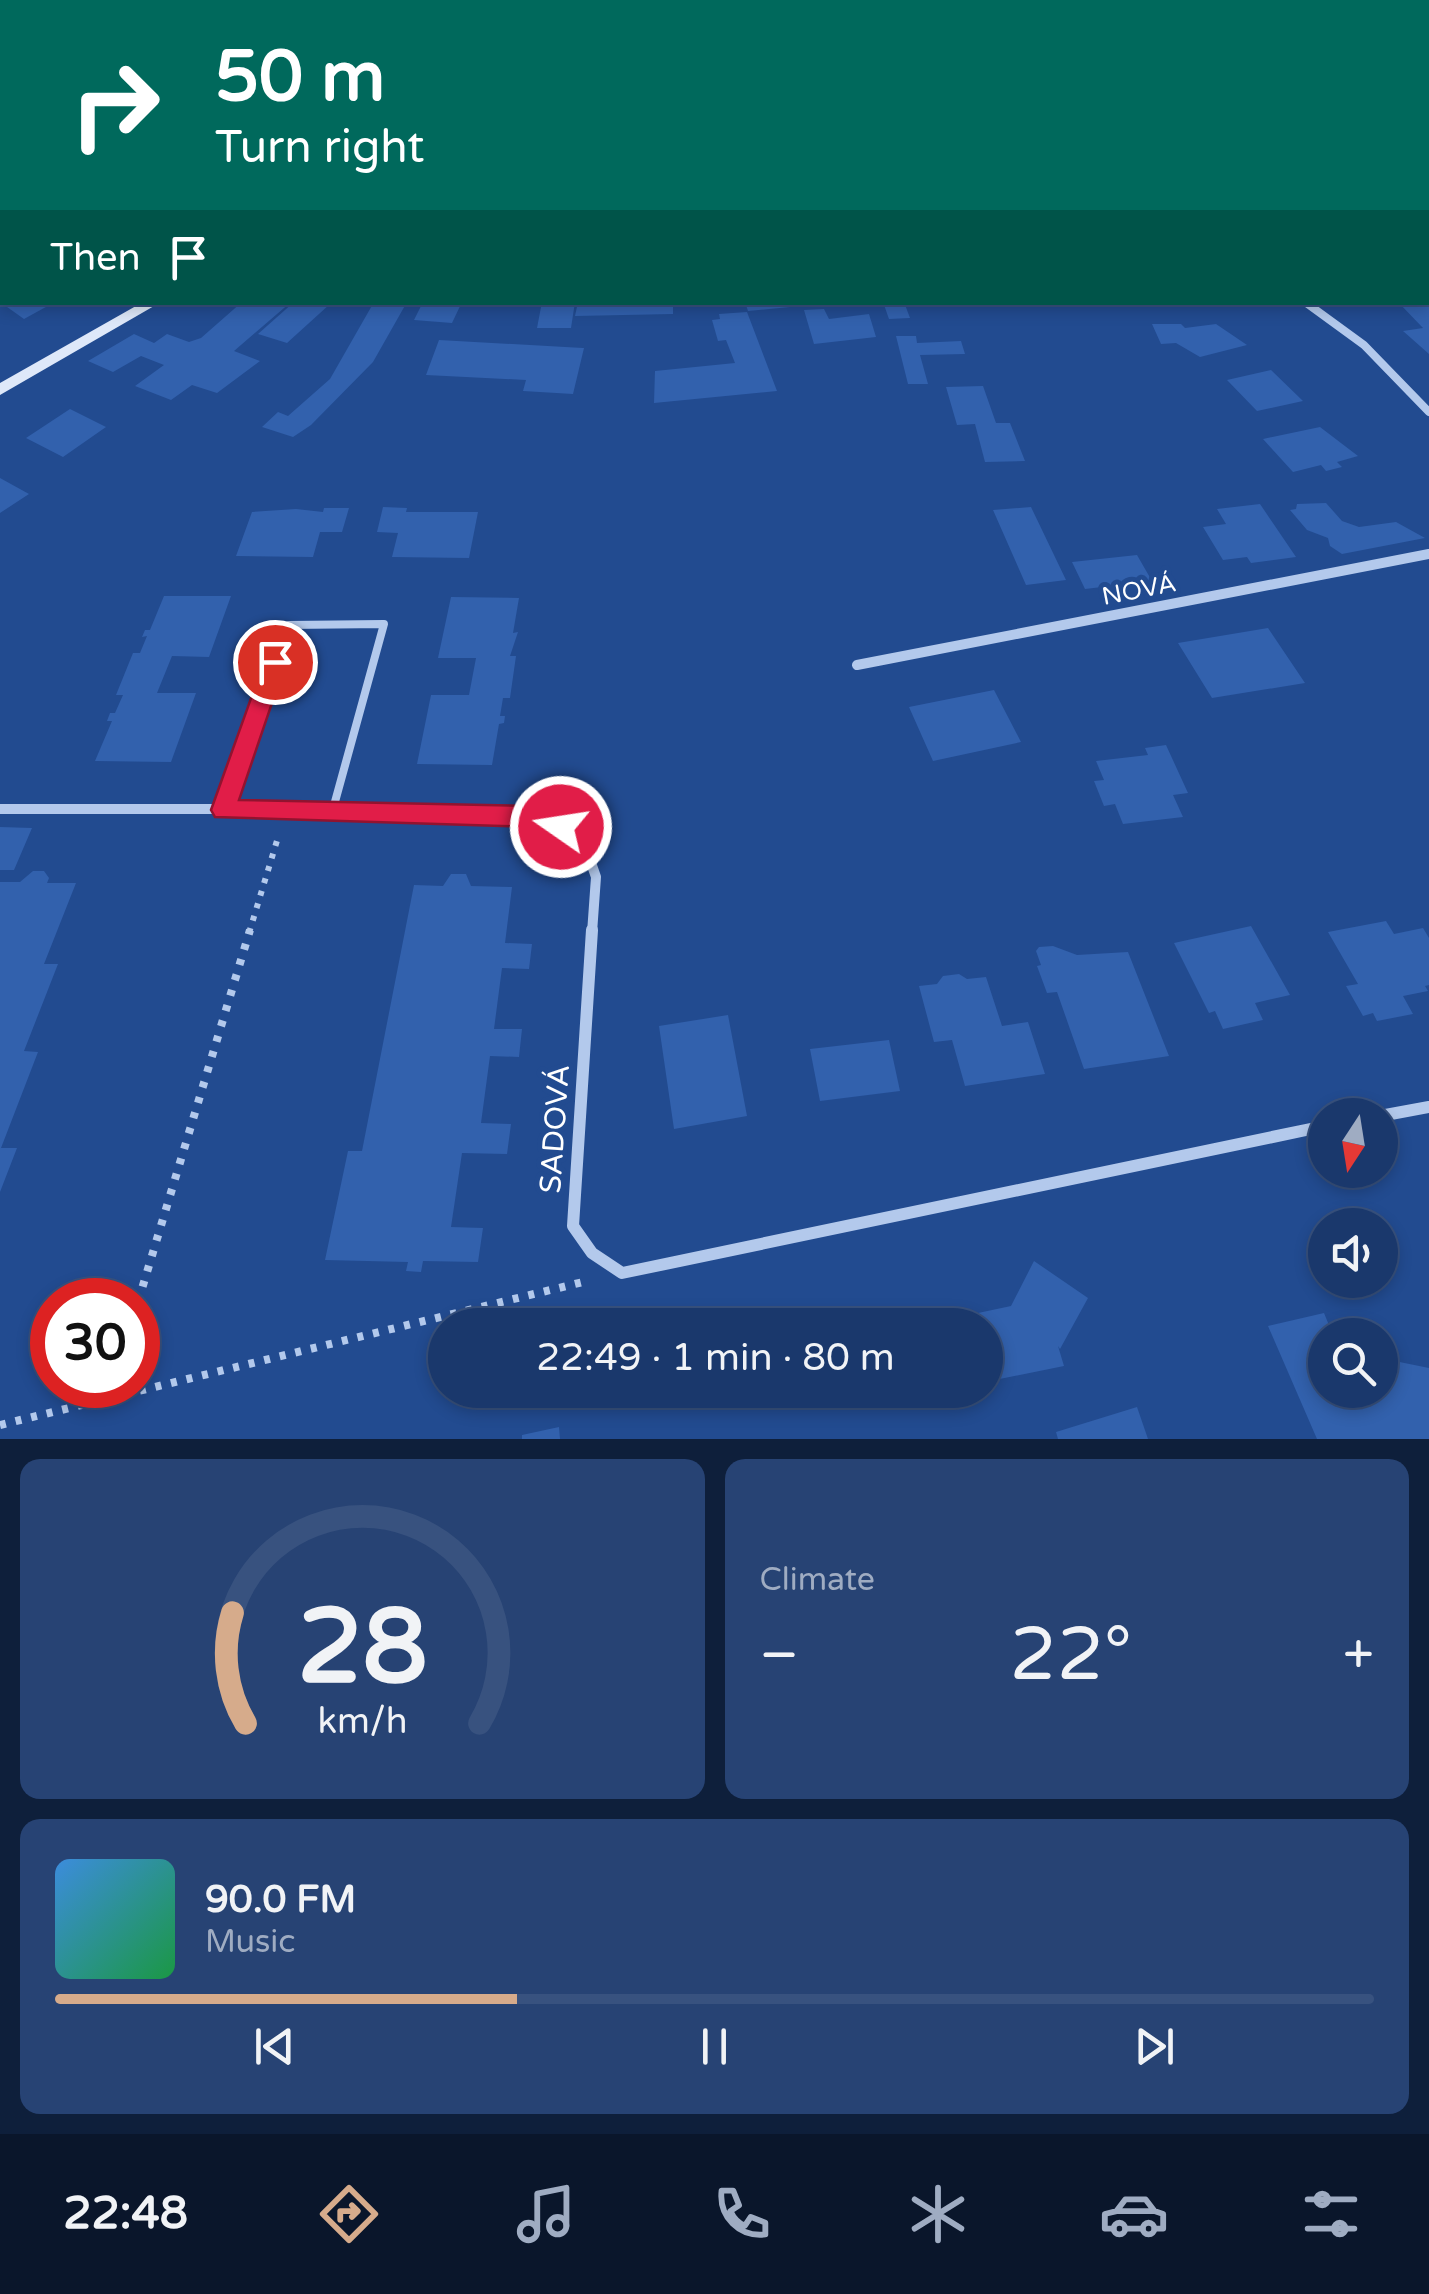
<!DOCTYPE html>
<html lang="en">
<head>
<meta charset="utf-8">
<style>
  :root { --surface:#1a386c; --page:#274374; --text:#f1f3f6; --muted:#9facc2; --line:#38527f; --accent:#d6ab8b }
  body { margin:0; font-family:"Varela Round",sans-serif; background:var(--page); color:var(--text); height:100vh; display:flex; flex-direction:column; font-size:38px; white-space:nowrap }
  * { box-sizing:border-box; margin:0 }
  p { font-size:32px; color:var(--muted) }
  .icon { flex:none; width:55px; height:55px; fill:none; stroke:currentColor; stroke-width:2; stroke-linecap:round; stroke-linejoin:round }
  .map { position:relative; height:1439px; overflow:hidden }
  .details { display:flex; flex-direction:column; gap:20px; padding:20px; background:#0e1f3b; flex:1 }
  .details>* { flex:none }
  .guide { position:absolute; left:0px; top:0px; width:1430px; height:305px; box-shadow:0 5px 15px #0003,0 0 0 2px var(--line); background:#00695c; color:#fff; overflow:hidden }
  .needle { width:65px; rotate:192deg }
  .buttons { position:absolute; left:1308px; top:1098px; display:grid; gap:20px }
  .buttons a { display:grid; place-items:center; width:90px; height:90px; border-radius:50%; background:var(--surface); box-shadow:0 5px 15px #0003,0 0 0 2px var(--line); font-size:50px }
  .speed { position:absolute; left:30px; top:1278px; display:flex; gap:20px; font-size:50px; font-weight:700; text-align:center }
  .speed>* { display:grid; place-content:center; width:130px; height:130px; border-radius:50%; background:var(--surface); box-shadow:0 5px 15px #0003,0 0 0 2px var(--line); line-height:1 }
  .speed .limit { border:15px solid #d22; background:#fff; color:#111 }
  .pin { position:absolute; display:grid; place-items:center; width:85px; height:85px; color:#fff; margin:-42px; border:5px solid #fff; border-radius:50%; box-shadow:0 2px 10px #0007 }
  .me { position:absolute; width:110px; margin:-55px; rotate:283deg; stroke-linejoin:round; filter:drop-shadow(0 0 8px #0008) }
  .turn { display:flex; align-items:center; gap:35px; height:210px; padding:0 50px; font-size:45px }
  .turn .icon { width:130px; height:130px; stroke-width:2.5 }
  .turn b { display:block; font-size:70px; line-height:85px }
  .then { display:flex; align-items:center; height:95px; padding:0 50px; background:#0003; gap:20px; font-size:38px }
  .big { font-size:75px; font-weight:600; line-height:1.1 }
  .details .tile { flex:1; display:flex; flex-direction:column; justify-content:center; gap:15px; min-width:0; padding:0 35px; border-radius:20px; background:var(--page) }
  .details .dial { align-items:center; gap:0 }
  .dial svg { height:260px; overflow:visible; fill:none; stroke:var(--line); stroke-width:7; stroke-linecap:round; text-anchor:middle }
  .dial text { fill:var(--text); stroke:none }
  .song { display:flex; align-items:center; gap:30px }
  .cover { width:120px; height:120px; border-radius:15px; background:linear-gradient(135deg,hsl(210 70% 55%),hsl(140 70% 35%)) }
  .played { height:10px; border-radius:5px; background:linear-gradient(90deg,var(--accent) 35%,var(--line) 35%) }
  .keys { display:flex; justify-content:space-around; direction:ltr }
  .heat { display:flex; justify-content:space-between; align-items:center; font-size:55px; direction:ltr }
  .details .tiles { flex:1; display:grid; gap:20px; grid-template-columns:1fr 1fr }
  .tile:last-child { grid-column:span 2 }
  .trip { position:absolute; left:428px; top:1308px; width:575px; height:100px; border-radius:50px; background:var(--surface); box-shadow:0 5px 15px #0003,0 0 0 2px var(--line); font-weight:600; line-height:100px; text-align:center }
  .tabs { display:flex; height:160px; justify-content:space-around; align-items:center; background:#0a162b; color:var(--muted) }
  .tabs .icon { width:70px; height:70px }
  .tabs .active { color:var(--accent) }
  .tabs b { font-size:45px; color:var(--text) }
  .map>svg:first-child { display:block }
  .building { fill:#3261ad }
  .lines { fill:none; stroke-linecap:round; stroke-linejoin:round }
  .path-far2 { stroke:#b3c9ec; stroke-width:4; stroke-dasharray:2.5 5; stroke-linecap:butt }
  .path-far1 { stroke:#b3c9ec; stroke-width:6; stroke-dasharray:5 8; stroke-linecap:butt }
  .path { stroke:#b3c9ec; stroke-width:8; stroke-dasharray:6 10; stroke-linecap:butt }
  .lane { stroke:#b3c9ec; stroke-width:8 }
  .street-far2 { stroke:#b3c9ec; stroke-width:8 }
  .street-far1 { stroke:#b3c9ec; stroke-width:10 }
  .street { stroke:#b3c9ec; stroke-width:12 }
  .secondary { fill:#dee8f9; fill-rule:evenodd }
  .route { fill:#e11d48; stroke:#92132f; stroke-width:2.5 }
  .labels { text-anchor:middle; dominant-baseline:central; stroke-width:10; stroke-linejoin:round; paint-order:stroke }
  .street-label { font-size:25px; fill:#fff; stroke:#224b90 }
  .near-street-label { font-size:30px; fill:#fff; stroke:#224b90 }
</style>
</head>
<body>
<div class="map">
<svg width="1429" height="1439" viewBox="0 0 1429 1439">
  <rect width="100%" height="100%" fill="#224b90"/>
  <path class="building" d="M0,302H55L24,319Z
    M242,302H291L234,351L260,361L217,393L192,385L171,400L135,386L164,365L141,356L113,372L88,361L134,334L154,343L167,334L189,342L201,338Z
    M294,302L330,304L287,343L258,334Z
    M374,302H407L373,362L311,425L293,437L262,427L278,412L288,416L330,379Z
    M423,302H462L452,323L414,320Z
    M542,302H575L571,328H537Z
    M578,302H673V314L575,316Z
    M745,302H799L800,306L748,311Z
    M883,302H904L910,318L889,319Z
    M1398,302H1429V354L1403,331L1423,328Z
    M824,309L829,319L869,314L876,337L814,344L804,310Z
    M747,312L777,391L654,403L655,371L735,363L726,340L718,341L712,320L720,319L719,314Z
    M1152,324H1181L1185,328L1216,324L1247,345L1200,357L1176,343L1161,344Z
    M896,336H916L917,343L961,341L965,354L920,355L928,384H908Z
    M439,340L583,348H584L573,394L523,391L526,380L426,375Z
    M1271,370L1303,401L1257,411L1227,380Z
    M983,386L996,423H1010L1025,461L985,462L975,424L957,425L946,387Z
    M70,409L106,427L63,457L26,438Z
    M1320,427L1358,456L1337,462L1342,467L1326,471L1321,465L1293,472L1263,439Z
    M0,478L29,494L0,513Z
    M1326,503L1342,521L1359,527L1396,522L1425,538L1342,554L1330,546L1328,538L1307,530L1290,510L1296,509L1297,504Z
    M1260,504L1296,557L1251,563L1247,557L1223,560L1203,527L1226,524L1217,509Z
    M383,507L407,508L406,512H478L469,558L392,557L398,533L377,532Z
    M1031,507L1066,580L1026,585L993,510Z
    M324,508H349L342,532H320L313,557L236,556L252,512L296,509L323,512Z
    M1137,555L1152,581L1085,589L1072,562Z
    M164,596H231L209,657L172,656L157,693H196L171,762L95,761L112,721H107L110,713H115L123,695H116L133,653H140L147,636L142,637L145,630H150Z
    M451,597L519,598L513,633L518,632L510,656H516L510,698H503L500,716H505L504,723L499,724L492,765L417,764L431,695H469L476,658H438Z
    M1268,628L1305,683L1212,698L1178,643Z
    M994,690L1021,742L933,761L909,707Z
    M1166,745L1188,793L1173,795L1183,817L1123,824L1115,804L1104,806L1094,781L1104,780L1096,761L1148,755L1145,748Z
    M0,827L32,828L14,870H0Z
    M33,871H44L49,878L47,883H76L44,964H58L24,1051L38,1052L1,1148H17L0,1192V882H20Z
    M451,874H466L471,886L512,887L505,943L532,944L529,969L502,968L494,1029H522L519,1057L490,1056L481,1123L511,1124L507,1154L462,1153L451,1227L483,1228L478,1262L423,1261L421,1272L406,1271L408,1262L325,1260L348,1151H362L414,885L443,886Z
    M1386,921L1394,934L1423,928L1429,938V985L1425,986L1428,991L1403,996L1413,1014L1377,1021L1373,1013L1363,1016L1346,986L1358,984L1328,932Z
    M1251,926L1290,995L1255,1003L1263,1020L1223,1029L1215,1011L1209,1013L1174,943Z
    M1053,946L1077,955L1128,952L1169,1056L1084,1069L1057,992L1047,993L1037,966L1041,965L1036,951L1039,947Z
    M959,974L967,979L986,977L1002,1026L1028,1022L1045,1074L965,1086L952,1040L934,1042L919,986L937,984L943,976Z
    M728,1015L747,1116L674,1129L659,1026Z
    M889,1040L900,1091L820,1101L810,1049Z
    M1034,1261L1088,1298L1060,1349L1058,1346L1064,1366L985,1382V1325L931,1323L1011,1306Z
    M1324,1313L1333,1335H1325V1390H1380V1358L1429,1368V1439H1317L1268,1326Z
    M1137,1407L1148,1439H1058L1056,1432Z
    M559,1427L560,1439H522V1435Z"/>
  <g class="lines">
    <path class="path-far2" d="M271,0L275,2
      M1205,2L1210,0"/>
    <path class="path-far1" d="M249,933L279,834"/>
    <path class="path" d="M138,1302L250,930
      M0,1425L587,1281"/>
    <path class="lane" d="M223,810L288,625L384,624L333,809"/>
    <path class="street-far2" d="M1305,302L1364,345L1429,412"/>
    <path class="street-far1" d="M857,665L1429,554
      M0,809H333L538,816L569,833L588,854L596,877L592,933"/>
    <path class="street" d="M592,930L573,1226L592,1253L622,1273L1325,1126
      M1380,1116L1429,1107"/>
    <path class="secondary" d="M220,0H232L233,2H222Z
      M1428,120H1429V128H1428Z
      M143,302H161L0,395V383Z"/>
  </g>
  <path class="route" d="M275,653L286,662L239,800L538,806L570,819L573,827L570,834L561,837L536,827L215,817L211,810L264,662Z"/>
  <g class="labels">
    <g class="street-label">
      <text transform="translate(1139 590) rotate(-11)">NOVÁ</text>
    </g>
    <g class="near-street-label">
      <text transform="translate(555 1129) rotate(-86)">SADOVÁ</text>
    </g>
  </g>
</svg>
<div class="buttons">
<a><svg class="needle" viewBox="-14 -14 28 28"><path d="M0-13l5 13h-10z" fill="#e53935"/><path d="M0 13l5-13h-10z" fill="#9facc2"/></svg></a>
<a><svg class="icon" aria-label="sound" viewBox="0 0 24 24"><path d="M4 9h4l5-4v14l-5-4H4zM17 9q2 3 0 6"/></svg></a>
<a><svg class="icon" aria-label="search" viewBox="0 0 24 24"><circle cx="10" cy="10" r="6"/><path d="M15 15l6 6"/></svg></a>
</div>
<div class="speed"><div class="limit">30</div></div>
<div class="pin" style="left:275px;top:662px;background:#d93025"><svg class="icon" aria-label="arrive" viewBox="0 0 24 24"><path d="M6 21V4h12l-3 4 3 4H6"/></svg></div>
<svg class="me" style="left:561px;top:827px" viewBox="-20 -20 40 40"><circle r="17" fill="#e11d48" stroke="#fff" stroke-width="3"/><path d="M0-11L8 9 0 5-8 9z" fill="#fff"/></svg>
<div class="trip">22:49 · 1 min · 80 m</div>
<div class="guide">
<div class="turn"><svg class="icon" aria-label="right" viewBox="0 0 24 24"><path d="M7 20v-9h11M14 6l5 5-5 5"/></svg><div><b>50 m</b>Turn right</div></div>
<div class="then">Then<svg class="icon" aria-label="arrive" viewBox="0 0 24 24"><path d="M6 21V4h12l-3 4 3 4H6"/></svg></div>
</div>
</div>
<section class="details">
<div class="tiles">
<div class="tile dial"><svg viewBox="0 0 100 80">
<path d="M14 69A42 42 0 1 1 86 69"/>
<path d="M14 69A42 42 0 0 1 10 35" stroke="#d6ab8b"/>
<text x="50" y="56" font-size="32" font-weight="700">28</text>
<text x="50" y="72" font-size="11">km/h</text>
</svg></div>
<div class="tile"><p>Climate</p>
<div class="heat"><a>−</a><b class="big">22°</b><a>+</a></div>
</div>
<div class="tile">
<div class="song"><i class="cover"></i><div><b>90.0 FM</b><p>Music</p></div></div>
<div class="played"></div>
<div class="keys"><svg class="icon" aria-label="previous" viewBox="0 0 24 24"><path d="M18 5L8 12l10 7zM5 5v14"/></svg><svg class="icon" aria-label="pause" viewBox="0 0 24 24"><path d="M8 5v14M16 5v14"/></svg><svg class="icon" aria-label="next" viewBox="0 0 24 24"><path d="M6 5l10 7-10 7zM19 5v14"/></svg></div>
</div>
</div>
</section>
<nav class="tabs">
<b>22:48</b>
<svg class="icon active" aria-label="directions" viewBox="0 0 24 24"><path d="M12 3l9 9-9 9-9-9zM9 14v-3h6M13 9l2 2-2 2"/></svg>
<svg class="icon" aria-label="music" viewBox="0 0 24 24"><path d="M9 18V5l10-2v13"/><circle cx="6" cy="18" r="3"/><circle cx="16" cy="16" r="3"/></svg>
<svg class="icon" aria-label="phone" viewBox="0 0 24 24"><path d="M5 4h4l2 5-3 2q2 4 5 5l2-3 5 2v4C11 20 4 13 5 4z"/></svg>
<svg class="icon" aria-label="climate" viewBox="0 0 24 24"><path d="M12 3v18M4 7l16 10M4 17L20 7"/></svg>
<svg class="icon" aria-label="car" viewBox="0 0 24 24"><path d="M5 17H2v-5l4-1 3-4h7l3 4 3 1v5h-3M9 17h6M6 11h13"/><circle cx="7" cy="17" r="2"/><circle cx="17" cy="17" r="2"/></svg>
<svg class="icon" aria-label="filters" viewBox="0 0 24 24"><path d="M4 7h16M4 17h16"/><circle cx="9" cy="7" r="2"/><circle cx="15" cy="17" r="2"/></svg>
</nav>
</body>
</html>
